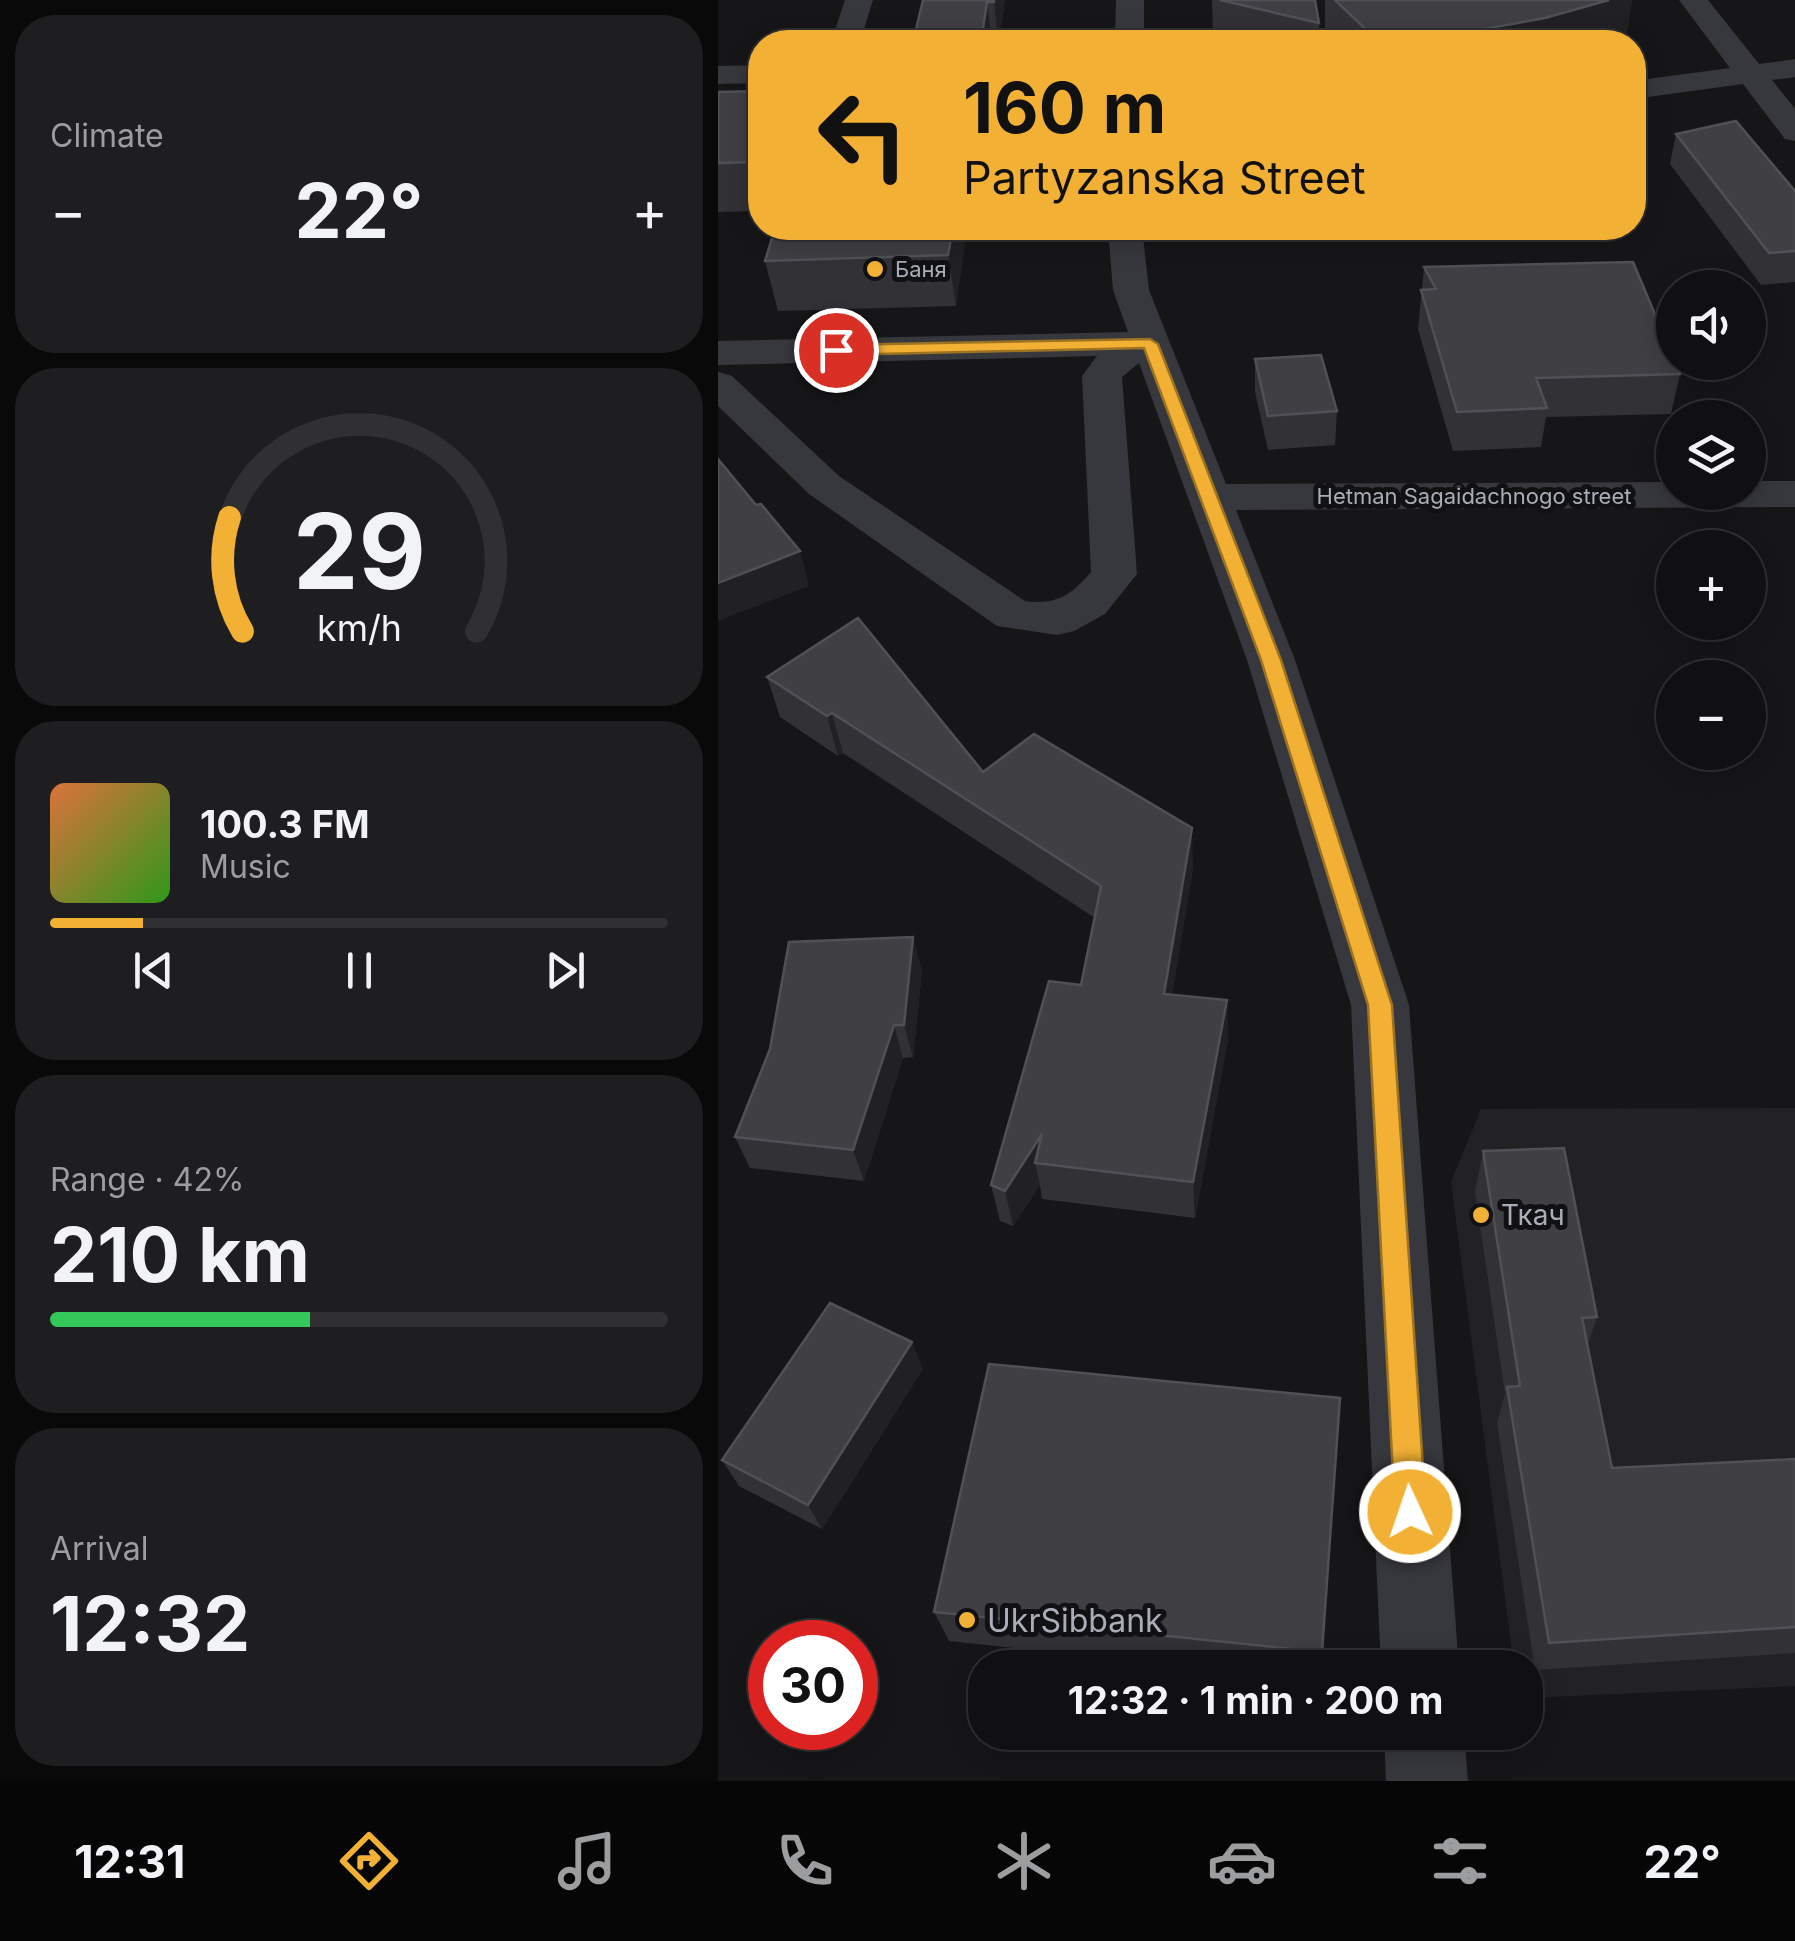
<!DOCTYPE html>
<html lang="en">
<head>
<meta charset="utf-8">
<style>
  :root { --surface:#101012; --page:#1e1e20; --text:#f1f3f6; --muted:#9c9d9f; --line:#303032; --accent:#f2b134 }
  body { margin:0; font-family:Inter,sans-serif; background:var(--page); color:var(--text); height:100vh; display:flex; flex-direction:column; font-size:38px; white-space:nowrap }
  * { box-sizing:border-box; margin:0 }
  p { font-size:32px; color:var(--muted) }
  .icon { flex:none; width:55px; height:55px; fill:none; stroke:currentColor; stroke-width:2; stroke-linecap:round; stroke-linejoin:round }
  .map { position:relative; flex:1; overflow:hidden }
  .drawer { display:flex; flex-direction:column; gap:15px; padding:15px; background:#09090a; width:718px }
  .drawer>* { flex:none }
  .top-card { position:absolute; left:30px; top:30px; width:898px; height:210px; border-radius:40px; box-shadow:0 5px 25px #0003,0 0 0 2px var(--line); background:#f2b134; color:#111; overflow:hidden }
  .tools { position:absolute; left:938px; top:270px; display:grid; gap:20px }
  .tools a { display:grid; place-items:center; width:110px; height:110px; border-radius:50%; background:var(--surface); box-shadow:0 5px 25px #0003,0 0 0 2px var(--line); font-size:50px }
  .speed { position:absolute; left:30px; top:1620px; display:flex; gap:20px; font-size:50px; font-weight:700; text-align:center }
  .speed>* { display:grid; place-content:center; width:130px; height:130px; border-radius:50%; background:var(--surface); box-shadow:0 5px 25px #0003,0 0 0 2px var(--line); line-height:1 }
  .speed .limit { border:15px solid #d22; background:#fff; color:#111 }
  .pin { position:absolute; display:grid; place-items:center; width:85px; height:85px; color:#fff; margin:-42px; border:5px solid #fff; border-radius:50%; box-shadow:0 2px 10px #0007 }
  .me { position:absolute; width:110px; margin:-55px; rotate:357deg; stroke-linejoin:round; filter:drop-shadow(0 0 8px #0008) }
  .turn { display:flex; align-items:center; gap:35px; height:210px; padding:0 50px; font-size:45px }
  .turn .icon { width:130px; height:130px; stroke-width:2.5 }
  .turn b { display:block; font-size:70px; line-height:85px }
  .big { font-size:75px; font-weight:700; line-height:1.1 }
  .drawer .card { flex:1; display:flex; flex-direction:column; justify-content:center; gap:15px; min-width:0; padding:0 35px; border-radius:40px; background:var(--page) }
  .drawer .dial { align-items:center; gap:0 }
  .dial svg { height:260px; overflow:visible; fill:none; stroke:var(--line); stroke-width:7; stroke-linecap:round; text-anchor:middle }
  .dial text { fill:var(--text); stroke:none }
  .song { display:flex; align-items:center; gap:30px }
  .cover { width:120px; height:120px; border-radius:15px; background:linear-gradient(135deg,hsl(20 70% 55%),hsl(110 70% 35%)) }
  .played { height:10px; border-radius:5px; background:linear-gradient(90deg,var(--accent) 15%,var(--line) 15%) }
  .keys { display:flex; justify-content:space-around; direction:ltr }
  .heat { display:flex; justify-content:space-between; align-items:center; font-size:55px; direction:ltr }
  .charge { height:15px; border-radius:8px; background:linear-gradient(90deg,#34c759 42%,var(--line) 0) }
  .trip { position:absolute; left:250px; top:1650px; width:575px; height:100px; border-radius:40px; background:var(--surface); box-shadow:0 5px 25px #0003,0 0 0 2px var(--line); font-weight:700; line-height:100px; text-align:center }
  .tab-bar { display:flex; height:160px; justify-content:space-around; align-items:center; background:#060607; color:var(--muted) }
  .tab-bar .icon { width:70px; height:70px }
  .tab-bar .current { color:var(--accent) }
  .tab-bar b { font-size:45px; color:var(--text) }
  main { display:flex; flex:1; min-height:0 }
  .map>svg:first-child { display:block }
  .built { fill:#222225 }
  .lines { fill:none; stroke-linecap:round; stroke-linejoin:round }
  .minor { fill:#37383d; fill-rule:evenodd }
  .wall { fill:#323236 }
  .shaded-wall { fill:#212124 }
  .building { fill:#3f3f44; stroke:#4f5156; stroke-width:2.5 }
  .route { fill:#f2b134; stroke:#9d7322; stroke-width:2.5 }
  .poi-dot { fill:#f2b134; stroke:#111113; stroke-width:4 }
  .labels { text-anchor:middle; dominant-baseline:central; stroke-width:10; stroke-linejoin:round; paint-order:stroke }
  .far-poi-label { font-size:22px; fill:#a8adb8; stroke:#111113; text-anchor:start }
  .far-street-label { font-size:22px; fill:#a8adb8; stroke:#111113 }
  .poi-label { font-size:28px; fill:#a8adb8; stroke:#111113; text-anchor:start }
  .near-poi-label { font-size:32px; fill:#a8adb8; stroke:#111113; text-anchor:start }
</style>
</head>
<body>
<main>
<section class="drawer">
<div class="card"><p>Climate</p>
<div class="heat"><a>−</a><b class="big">22°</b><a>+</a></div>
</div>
<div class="card dial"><svg viewBox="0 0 100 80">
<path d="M14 69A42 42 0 1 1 86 69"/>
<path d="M14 69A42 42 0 0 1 10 34" stroke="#f2b134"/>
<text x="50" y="56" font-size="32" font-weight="700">29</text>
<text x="50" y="72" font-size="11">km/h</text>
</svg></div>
<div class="card">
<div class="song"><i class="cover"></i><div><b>100.3 FM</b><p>Music</p></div></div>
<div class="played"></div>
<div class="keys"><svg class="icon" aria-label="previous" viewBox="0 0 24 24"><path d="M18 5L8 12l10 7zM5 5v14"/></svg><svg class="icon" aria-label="pause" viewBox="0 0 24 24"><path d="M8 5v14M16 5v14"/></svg><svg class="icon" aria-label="next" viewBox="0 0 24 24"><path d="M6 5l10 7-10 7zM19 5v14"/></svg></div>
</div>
<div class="card"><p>Range · 42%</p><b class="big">210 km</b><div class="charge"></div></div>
<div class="card"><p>Arrival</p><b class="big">12:32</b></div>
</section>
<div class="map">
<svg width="1078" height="1781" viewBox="0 0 1078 1781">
  <rect width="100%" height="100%" fill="#161618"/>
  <path class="built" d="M1077,1108V1686L808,1698V1668L796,1667L733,1182L763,1109Z"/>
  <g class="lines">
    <path class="minor" d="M127,0H155L142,42H113Z
      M398,0H426V42H397Z
      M961,0H990L1041,64L1078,59V77L1054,80L1078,110V141L1067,139L1025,84L915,99V81L1012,68Z
      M42,65V83L0,84V66Z
      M390,228H424L431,290L508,484L955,482V492H1030V481H1078V507L518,510L577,660L691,1005L741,1668H663L633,1005L529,660L421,363L404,377L419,574L387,614L356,631L339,635L279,626L91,494L0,406V372L14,376L121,476L307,601C339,605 352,596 373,572L364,376L379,356L0,365V341L410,332L395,290Z
      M666,1732H746L750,1781H668Z"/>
  </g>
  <path class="wall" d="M205,0H287L281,42H195Z
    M494,0H597L601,23V42H495Z
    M607,0H914L907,42H607Z
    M42,91V211L0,212V92Z
    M958,134L1078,192V282L1043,285L952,164Z
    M57,228H249L238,306L60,311L47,261Z
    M706,267L962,374L953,414L828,417L823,447L735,451L700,329Z
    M537,359L619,411L617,445L550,450L537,392Z
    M49,677L475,868L454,995L509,1000L510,1039L477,1218L324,1199L322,1185L295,1226L282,1221L273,1185L363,985L377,918L125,753L120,756L62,717Z
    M204,970L195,1057L185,1058L146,1181L32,1168L17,1137Z
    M765,1151L879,1317L870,1344L894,1468L1078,1459V1653L817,1670L779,1423L787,1394L757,1192Z
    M205,1369L104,1529L21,1486L4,1460Z
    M216,1612L604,1652L602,1668H482L231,1641Z"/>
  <path class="shaded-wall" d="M276,0H287L281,42H280Z
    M891,0H914L907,42H696Z
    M269,2L274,42H263Z
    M235,228H249L238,306L230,255Z
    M82,551L91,586L0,621V583Z
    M114,713L125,753L120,756L109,716Z
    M474,828L475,868L448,1032L446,994Z
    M195,937L204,970L195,1057L186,1025Z
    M509,1000L510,1039L477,1218L475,1182Z
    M176,1025L185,1058L146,1181L135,1150Z
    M324,1134L317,1163L322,1185L295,1226L287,1191Z
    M194,1342L205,1369L104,1529L90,1505Z"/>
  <path class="building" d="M205,0H276V2H269L263,42H195Z
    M502,0H597L601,23Z
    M617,0H891L827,18L696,42H661Z
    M42,91V162L0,163V92Z
    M1018,121L1078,192V251L1051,253L958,134Z
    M57,228H235L230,255L47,261Z
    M915,262L955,357V362H957L962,374L818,378L829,408L739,412L703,290L718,289L706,267Z
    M603,355L619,411L550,416L537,359Z
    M0,459L38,505L43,504L82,551L0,583Z
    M140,618L265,772L316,734L474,828L446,994L509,1000L475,1182L317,1163L324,1134L287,1191L273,1185L331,981L363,985L383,886L114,713L109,716L49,677Z
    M195,937L186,1025H176L135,1150L17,1137L52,1049L71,942Z
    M846,1148L879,1317L864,1318L894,1468L1078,1459V1627L831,1643L789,1387L802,1386L765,1151Z
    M112,1303L194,1342L90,1505L4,1460Z
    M271,1364L622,1398L604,1652L216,1612Z"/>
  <path class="route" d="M432,339L440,344L563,660L674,1005L708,1512L703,1522L692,1527L682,1522L677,1512L650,1005L543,660L426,348L118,355L110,350L118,345Z"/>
  <g class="poi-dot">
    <circle cx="157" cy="269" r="10"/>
    <circle cx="763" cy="1215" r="10"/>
    <circle cx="249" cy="1620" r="10"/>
  </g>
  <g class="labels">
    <g class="far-poi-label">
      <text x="177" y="269">Баня</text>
    </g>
    <g class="far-street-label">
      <text x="756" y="496">Hetman Sagaidachnogo street</text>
    </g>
    <g class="poi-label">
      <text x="783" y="1215">Ткач</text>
    </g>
    <g class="near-poi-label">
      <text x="269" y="1620">UkrSibbank</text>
    </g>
  </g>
</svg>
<div class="tools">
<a><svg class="icon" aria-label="sound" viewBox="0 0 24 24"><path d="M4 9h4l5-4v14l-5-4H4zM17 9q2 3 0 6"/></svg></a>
<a><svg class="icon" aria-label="layers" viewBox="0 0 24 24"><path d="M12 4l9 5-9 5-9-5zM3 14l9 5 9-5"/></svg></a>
<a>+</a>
<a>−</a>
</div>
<div class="speed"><div class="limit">30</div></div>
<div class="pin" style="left:118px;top:350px;background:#d93025"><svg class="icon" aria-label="arrive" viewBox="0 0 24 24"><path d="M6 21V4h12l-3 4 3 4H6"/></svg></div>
<svg class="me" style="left:692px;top:1512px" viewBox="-20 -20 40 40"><circle r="17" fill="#f2b134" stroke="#fff" stroke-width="3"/><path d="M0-11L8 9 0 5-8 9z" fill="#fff"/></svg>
<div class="trip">12:32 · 1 min · 200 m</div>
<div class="top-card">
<div class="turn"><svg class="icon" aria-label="left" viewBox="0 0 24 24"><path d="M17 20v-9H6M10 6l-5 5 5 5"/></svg><div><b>160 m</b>Partyzanska Street</div></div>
</div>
</div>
</main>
<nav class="tab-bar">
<b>12:31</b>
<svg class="icon current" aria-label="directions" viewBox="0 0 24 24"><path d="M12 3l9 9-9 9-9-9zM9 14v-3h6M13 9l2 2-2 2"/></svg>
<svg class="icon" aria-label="music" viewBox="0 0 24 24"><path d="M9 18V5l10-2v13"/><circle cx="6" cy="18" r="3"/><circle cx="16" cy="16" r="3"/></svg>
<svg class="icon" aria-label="phone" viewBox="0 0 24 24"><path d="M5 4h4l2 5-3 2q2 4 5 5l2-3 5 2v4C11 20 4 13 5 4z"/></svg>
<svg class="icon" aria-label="climate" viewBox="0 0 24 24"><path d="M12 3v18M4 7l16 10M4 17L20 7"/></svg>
<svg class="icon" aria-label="car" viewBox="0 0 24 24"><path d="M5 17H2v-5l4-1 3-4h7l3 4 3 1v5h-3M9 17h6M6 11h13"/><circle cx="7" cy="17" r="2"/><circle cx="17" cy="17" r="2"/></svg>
<svg class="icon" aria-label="filters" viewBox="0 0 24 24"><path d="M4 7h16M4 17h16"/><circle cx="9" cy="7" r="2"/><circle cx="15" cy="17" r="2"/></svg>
<b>22°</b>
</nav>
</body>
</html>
